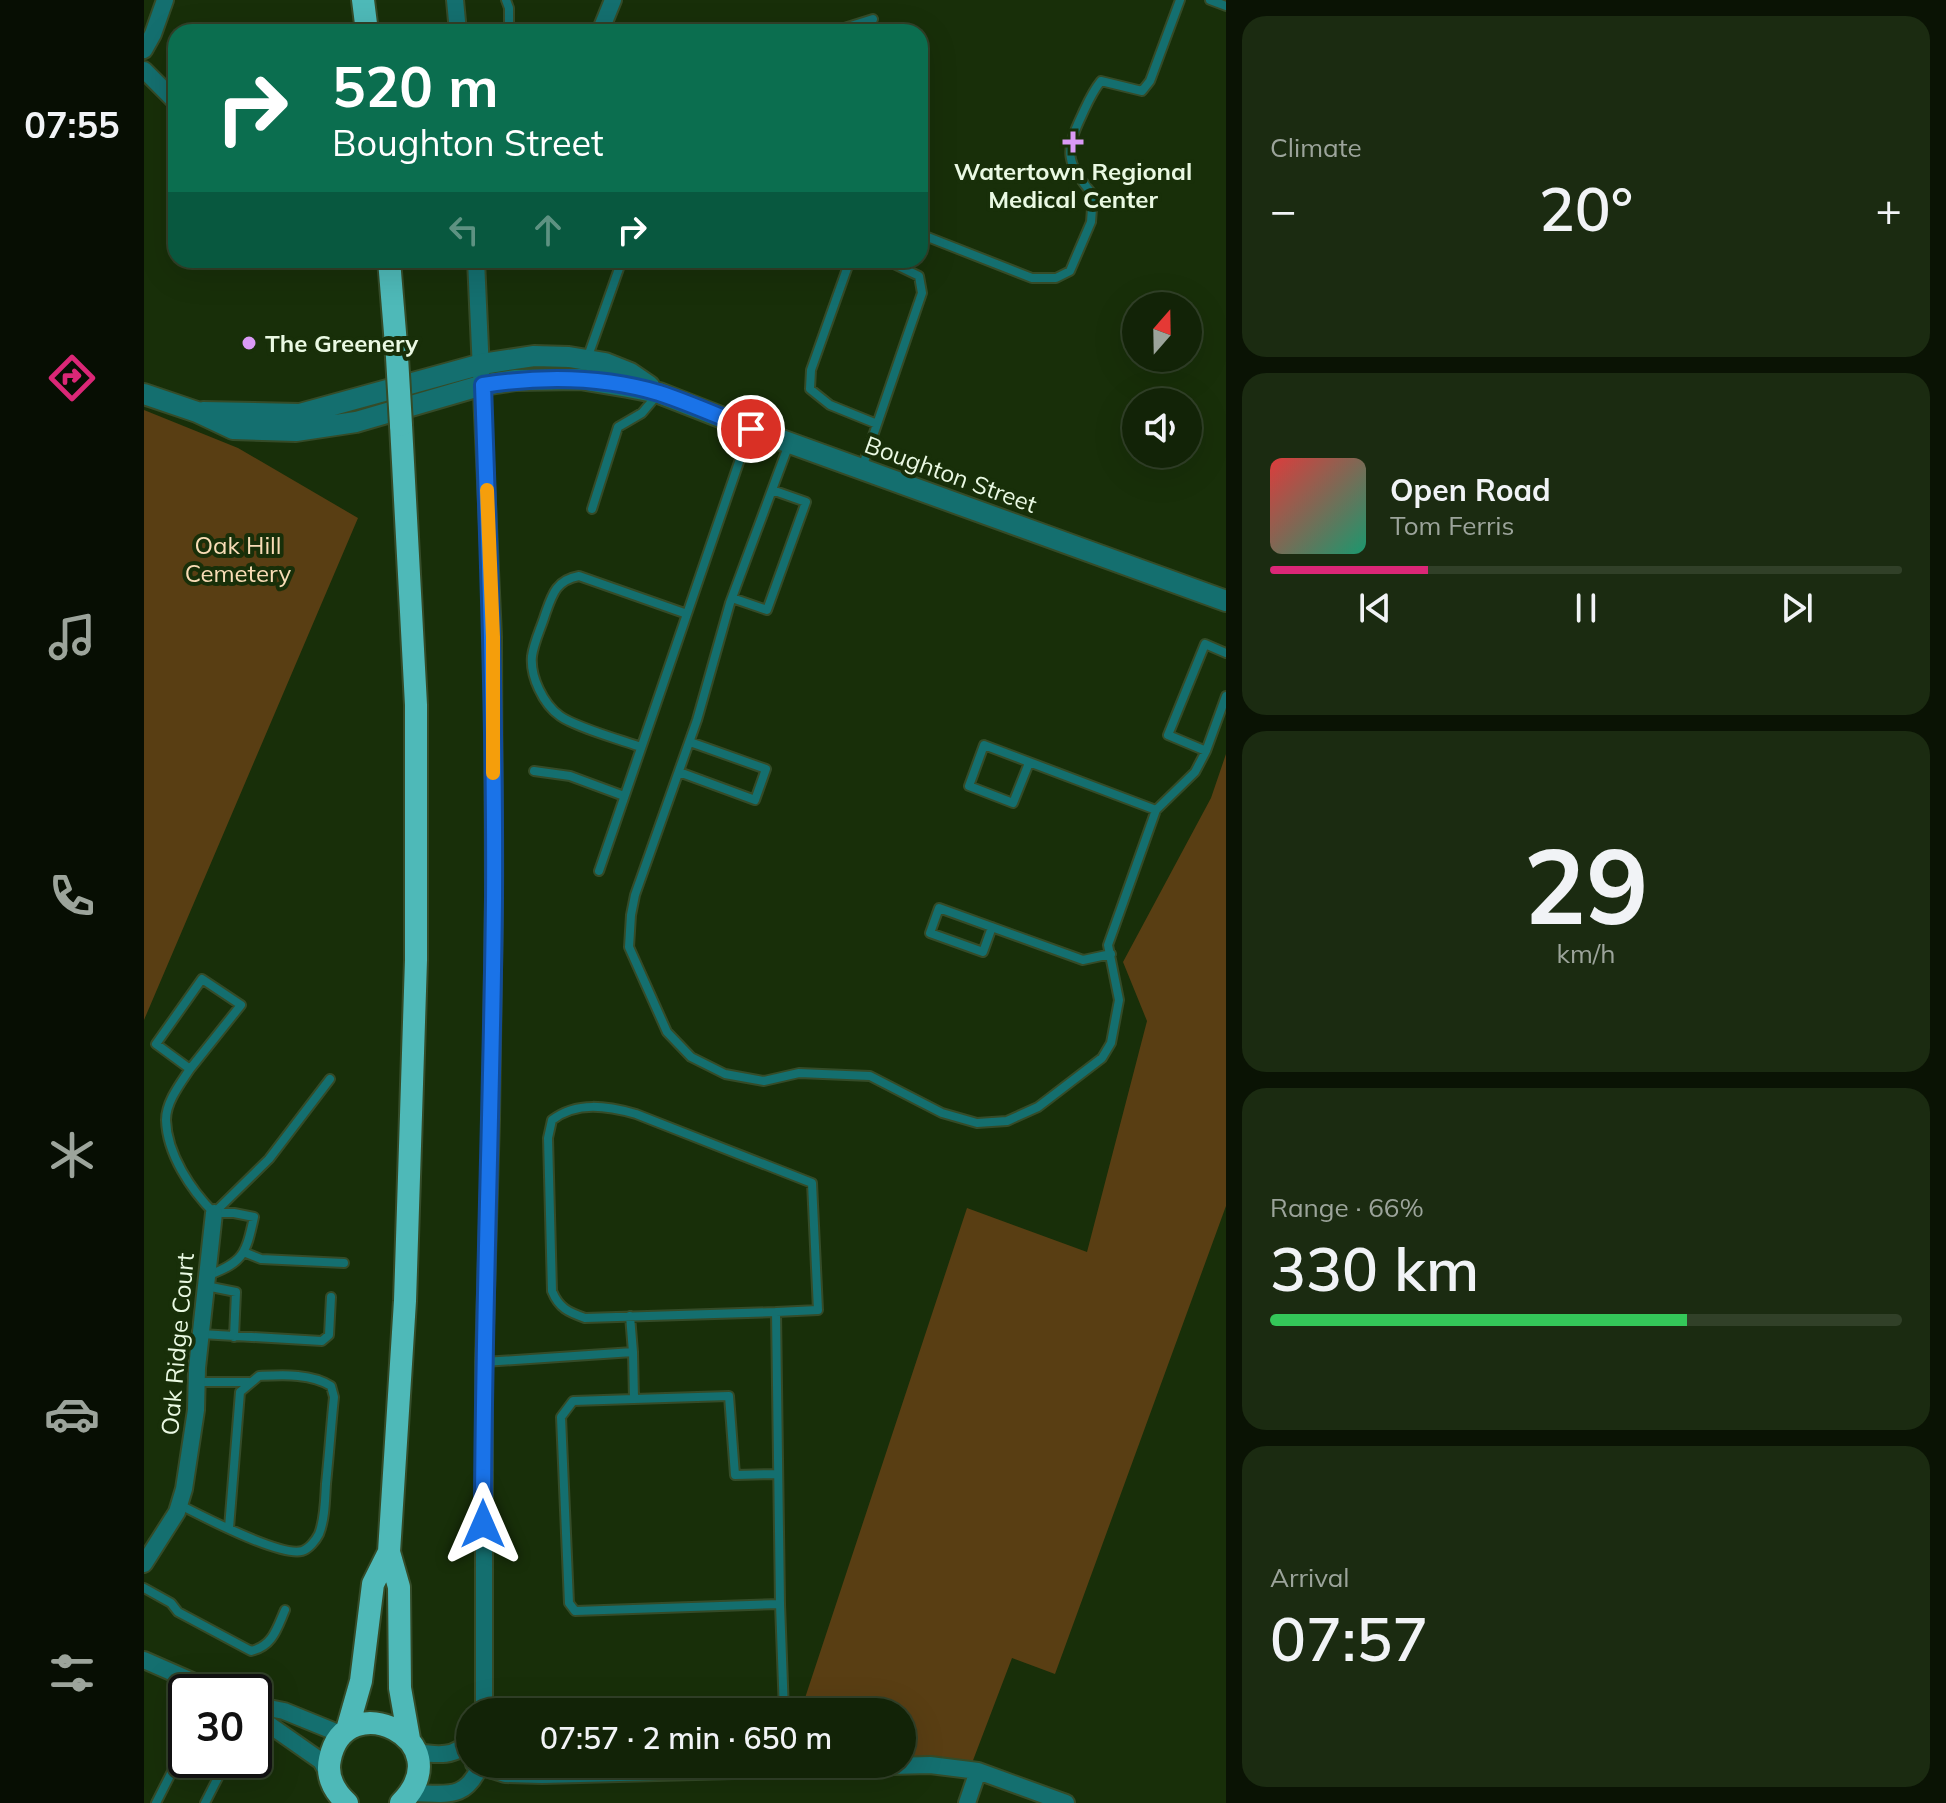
<!DOCTYPE html>
<html lang="en">
<head>
<meta charset="utf-8">
<style>
  :root { --surface:#122307; --page:#1b2b11; --text:#f1f3f6; --muted:#9ca49b; --line:#314028; --accent:#db2777 }
  body { margin:0; font-family:Mulish,sans-serif; background:var(--page); color:var(--text); height:100vh; display:flex; flex-direction:column; font-size:30px; white-space:nowrap }
  * { box-sizing:border-box; margin:0 }
  p { font-size:26px; color:var(--muted) }
  .icon { flex:none; width:44px; height:44px; fill:none; stroke:currentColor; stroke-width:2; stroke-linecap:round; stroke-linejoin:round }
  .map { position:relative; flex:1; overflow:hidden }
  .drawer { display:flex; flex-direction:column; gap:16px; padding:16px; background:#0a1304; width:720px }
  .drawer>* { flex:none }
  .top-card { position:absolute; left:24px; top:24px; width:760px; height:244px; border-radius:24px; box-shadow:0 8px 32px #0002,0 0 0 2px var(--line); background:#0b6e4f; color:#fff; overflow:hidden }
  .needle { width:52px; rotate:20deg }
  .controls { position:absolute; left:978px; top:292px; display:grid; gap:16px }
  .controls a { display:grid; place-items:center; width:80px; height:80px; border-radius:50%; background:var(--surface); box-shadow:0 8px 32px #0002,0 0 0 2px var(--line); font-size:40px }
  .speed { position:absolute; left:24px; top:1674px; display:flex; gap:16px; font-size:40px; font-weight:700; text-align:center }
  .speed>* { display:grid; place-content:center; width:104px; height:104px; border-radius:50%; background:var(--surface); box-shadow:0 8px 32px #0002,0 0 0 2px var(--line); line-height:1 }
  .speed .limit { border:4px solid #111; border-radius:12px; background:#fff; color:#111 }
  .pin { position:absolute; display:grid; place-items:center; width:68px; height:68px; color:#fff; margin:-34px; border:4px solid #fff; border-radius:50%; box-shadow:0 2px 8px #0007 }
  .me { position:absolute; width:88px; margin:-44px; rotate:0deg; stroke-linejoin:round; filter:drop-shadow(0 0 6px #0008) }
  .turn { display:flex; align-items:center; gap:28px; height:168px; padding:0 32px; font-size:36px }
  .turn .icon { width:104px; height:104px; stroke-width:2.5 }
  .turn b { display:block; font-size:56px; line-height:68px }
  .lanes { display:flex; align-items:center; height:76px; padding:0 32px; background:#0003; justify-content:center; gap:40px; direction:ltr }
  .lanes .off { opacity:.35 }
  .big { font-size:60px; font-weight:600; line-height:1.1 }
  .drawer .card { flex:1; display:flex; flex-direction:column; justify-content:center; gap:12px; min-width:0; padding:0 28px; border-radius:24px; background:var(--page) }
  .drawer .dial { align-items:center; gap:0 }
  .dial b { font-size:104px; line-height:1 }
  .song { display:flex; align-items:center; gap:24px }
  .cover { width:96px; height:96px; border-radius:12px; background:linear-gradient(135deg,hsl(0 70% 55%),hsl(160 70% 35%)) }
  .played { height:8px; border-radius:4px; background:linear-gradient(90deg,var(--accent) 25%,var(--line) 25%) }
  .keys { display:flex; justify-content:space-around; direction:ltr }
  .heat { display:flex; justify-content:space-between; align-items:center; font-size:44px; direction:ltr }
  .charge { height:12px; border-radius:6px; background:linear-gradient(90deg,#34c759 66%,var(--line) 0) }
  .trip { position:absolute; left:312px; top:1698px; width:460px; height:80px; border-radius:40px; background:var(--surface); box-shadow:0 8px 32px #0002,0 0 0 2px var(--line); font-weight:600; line-height:80px; text-align:center }
  main { display:flex; flex:1; min-height:0 }
  .dock { display:flex; flex-direction:column; width:144px; justify-content:space-around; align-items:center; background:#070e03; color:var(--muted) }
  .dock .icon { width:56px; height:56px }
  .dock .active { color:var(--accent) }
  .dock b { font-size:36px; color:var(--text) }
  .map>svg:first-child { display:block }
  .green { fill:#593e13 }
  .lines { fill:none; stroke-linecap:round; stroke-linejoin:round }
  .service-casing { stroke:#354b28; stroke-width:12 }
  .minor-casing { stroke:#354b28; stroke-width:20 }
  .tertiary-casing { stroke:#354b28; stroke-width:24 }
  .trunk-casing { stroke:#354b28; stroke-width:26 }
  .service { stroke:#146f6f; stroke-width:8 }
  .minor { stroke:#146f6f; stroke-width:16 }
  .tertiary { stroke:#146f6f; stroke-width:20 }
  .trunk { stroke:#4eb9b8; stroke-width:22 }
  .trunk-bridge-casing { stroke:#354b28; stroke-width:26; stroke-linecap:butt }
  .trunk-bridge { stroke:#4eb9b8; stroke-width:22 }
  .route-casing { stroke:#114b97; stroke-width:20 }
  .route { stroke:#1a73e8; stroke-width:14 }
  .slow { stroke:#f59e0b; stroke-width:14 }
  .poi-dot { fill:#da9af6; stroke:#182f09; stroke-width:3 }
  .labels { text-anchor:middle; dominant-baseline:central; stroke-width:8; stroke-linejoin:round; paint-order:stroke }
  .poi-label { font-size:24px; font-weight:bold; fill:#eaf9e3; stroke:#182f09 }
  .street-label { font-size:24px; fill:#eaf9e3; stroke:#182f09 }
  .park-label { font-size:24px; fill:#f8dcb6; stroke:#182f09 }
</style>
</head>
<body>
<main>
<nav class="dock">
<b>07:55</b>
<svg class="icon active" aria-label="directions" viewBox="0 0 24 24"><path d="M12 3l9 9-9 9-9-9zM9 14v-3h6M13 9l2 2-2 2"/></svg>
<svg class="icon" aria-label="music" viewBox="0 0 24 24"><path d="M9 18V5l10-2v13"/><circle cx="6" cy="18" r="3"/><circle cx="16" cy="16" r="3"/></svg>
<svg class="icon" aria-label="phone" viewBox="0 0 24 24"><path d="M5 4h4l2 5-3 2q2 4 5 5l2-3 5 2v4C11 20 4 13 5 4z"/></svg>
<svg class="icon" aria-label="climate" viewBox="0 0 24 24"><path d="M12 3v18M4 7l16 10M4 17L20 7"/></svg>
<svg class="icon" aria-label="car" viewBox="0 0 24 24"><path d="M5 17H2v-5l4-1 3-4h7l3 4 3 1v5h-3M9 17h6M6 11h13"/><circle cx="7" cy="17" r="2"/><circle cx="17" cy="17" r="2"/></svg>
<svg class="icon" aria-label="filters" viewBox="0 0 24 24"><path d="M4 7h16M4 17h16"/><circle cx="9" cy="7" r="2"/><circle cx="15" cy="17" r="2"/></svg>
</nav>
<div class="map">
<svg width="1082" height="1803" viewBox="0 0 1082 1803">
  <rect width="100%" height="100%" fill="#182f09"/>
  <path class="green" d="M0,410L94,448L214,518L0,1020Z
    M1082,754V1206L911,1674L868,1658L828,1763L758,1760V1712H659L661,1698L823,1208L943,1252L1003,1021L979,962L1067,798Z"/>
  <g class="lines">
    <g class="service-casing">
      <path id="service" d="M362,0L365,8V32
        M1066,0L1082,6
        M694,30L729,19
        M776,234L888,278H912L926,271L947,222L949,195C922,162 920,153 938,115C944,102 948,92 957,81L998,91L1006,81L1036,0
        M711,260L705,263L667,370L666,389L686,405L733,424
        M443,359L478,260
        M645,444L586,603L553,720L491,895L487,915L485,947L523,1032L547,1057L581,1074L620,1081L655,1073L726,1076L798,1113L833,1123L863,1121L894,1107L958,1058L967,1043L975,1000L964,945L1012,810L1051,772L1062,751L1082,696
        M718,468L778,293L775,276L742,260
        M448,509L474,427L498,413L514,394
        M588,598L623,610L662,502L628,490
        M497,747C477,740 431,727 416,716C399,704 386,676 388,656C390,642 397,628 401,615C408,595 412,580 435,576L543,614
        M1062,751L1024,735L1061,644L1082,653
        M885,763L869,803L825,786L840,745L1012,810
        M390,771L426,776L480,796
        M535,772L611,800L622,769L546,742
        M455,871L606,430
        M848,927L839,952L786,933L795,908L939,960L967,954
        M46,1069L97,1005L58,979L12,1044L46,1069C36,1084 22,1102 22,1120C23,1154 47,1190 70,1213H90L110,1217C102,1253 100,1262 65,1275
        M70,1213L125,1159L186,1079
        M102,1253L117,1259L200,1263
        M62,1286L92,1292L90,1337
        M632,1312L441,1318C424,1312 415,1308 408,1291L404,1138L408,1120C433,1101 463,1106 492,1114L668,1183L674,1310L632,1312L636,1604
        M486,1316L489,1352
        M57,1334L178,1341L185,1335L187,1297
        M340,1362L489,1352L490,1399L429,1401L417,1417L425,1603L431,1611L636,1604L640,1712
        M54,1382H105
        M490,1399L585,1396L591,1475L634,1474
        M36,1505C58,1516 136,1557 158,1551C165,1549 172,1540 175,1534C181,1519 181,1500 182,1484C185,1455 187,1426 190,1397L187,1386C167,1373 138,1375 115,1376L96,1392L85,1528
        M0,1588L27,1603L34,1612L107,1651C129,1646 133,1628 141,1610
        M12,1803L42,1744
        M61,1803L82,1762L78,1760"/>
    </g>
    <g class="minor-casing">
      <path id="minor" d="M311,0L314,32
        M456,32L469,0
        M0,50L9,34L21,0
        M0,70L32,102
        M332,260L349,637L350,896L347,1119L340,1362V1712
        M0,1564L33,1512L40,1489L52,1410L53,1368L70,1213
        M0,1660L73,1692
        M110,1705L140,1711L199,1735
        M110,1714L177,1761L185,1775
        M272,1752C292,1755 313,1758 326,1739
        M330,1764L361,1774L398,1775L786,1765L834,1771L922,1803
        M266,1793C302,1793 321,1802 337,1764
        M823,1803L834,1771"/>
    </g>
    <g class="tertiary-casing">
      <path id="tertiary" d="M0,394L53,412L89,429L152,431L212,422L339,385L372,380L436,379L484,387L515,393L607,429L1082,601
        M59,412L156,414L338,364L390,356L425,357L461,363L486,373L505,386"/>
    </g>
    <g class="trunk-casing">
      <path id="trunk" d="M219,0L223,32
        M245,260L253,357
        M245,1552L261,1301L272,960V705L257,425
        M203,1730L217,1681L229,1584L245,1552L255,1587L256,1688L265,1739
        M203,1803C191,1792 182,1777 186,1759C201,1684 319,1740 257,1803"/>
    </g>
    <use href="#service" class="service"/>
    <use href="#minor" class="minor"/>
    <use href="#tertiary" class="tertiary"/>
    <use href="#trunk" class="trunk"/>
    <g class="trunk-bridge-casing">
      <path id="trunk-bridge" d="M253,357L257,425"/>
    </g>
    <use href="#trunk-bridge" class="trunk-bridge"/>
  </g>
  <g class="lines">
    <g class="route-casing">
      <path id="route" d="M339,1524C339,1316 348,1108 350,900C351,728 345,557 339,385C398,376 457,376 515,393C546,403 576,417 607,429"/>
    </g>
    <use href="#route" class="route"/>
    <path class="slow" d="M343,490L349,637V773"/>
  </g>
  <g class="poi-dot">
    <path d="M925 130h8v8h8v8h-8v8h-8v-8h-8v-8h8z"/>
    <circle cx="105" cy="343" r="8"/>
  </g>
  <g class="labels">
    <g class="poi-label">
      <text x="929" y="171">Watertown Regional<tspan x="929" dy="28">Medical Center</tspan></text>
      <text x="121" y="343" text-anchor="start">The Greenery</text>
    </g>
    <g class="street-label">
      <text transform="translate(807 474) rotate(20)">Boughton Street</text>
      <text transform="translate(33 1344) rotate(-85)">Oak Ridge Court</text>
    </g>
    <g class="park-label">
      <text x="94" y="545">Oak Hill<tspan x="94" dy="28">Cemetery</tspan></text>
    </g>
  </g>
</svg>
<div class="controls">
<a><svg class="needle" viewBox="-14 -14 28 28"><path d="M0-13l5 13h-10z" fill="#e53935"/><path d="M0 13l5-13h-10z" fill="#9ca49b"/></svg></a>
<a><svg class="icon" aria-label="sound" viewBox="0 0 24 24"><path d="M4 9h4l5-4v14l-5-4H4zM17 9q2 3 0 6"/></svg></a>
</div>
<div class="speed"><div class="limit">30</div></div>
<div class="pin" style="left:607px;top:429px;background:#d93025"><svg class="icon" aria-label="arrive" viewBox="0 0 24 24"><path d="M6 21V4h12l-3 4 3 4H6"/></svg></div>
<svg class="me" style="left:339px;top:1524px" viewBox="-20 -20 40 40"><path d="M0-17L14 15 0 8-14 15z" fill="#1a73e8" stroke="#fff" stroke-width="4"/></svg>
<div class="trip">07:57 · 2 min · 650 m</div>
<div class="top-card">
<div class="turn"><svg class="icon" aria-label="right" viewBox="0 0 24 24"><path d="M7 20v-9h11M14 6l5 5-5 5"/></svg><div><b>520 m</b>Boughton Street</div></div>
<div class="lanes"><svg class="icon off" aria-label="left" viewBox="0 0 24 24"><path d="M17 20v-9H6M10 6l-5 5 5 5"/></svg><svg class="icon off" aria-label="ahead" viewBox="0 0 24 24"><path d="M12 20V5M6 11l6-6 6 6"/></svg><svg class="icon" aria-label="right" viewBox="0 0 24 24"><path d="M7 20v-9h11M14 6l5 5-5 5"/></svg></div>
</div>
</div>
<section class="drawer">
<div class="card"><p>Climate</p>
<div class="heat"><a>−</a><b class="big">20°</b><a>+</a></div>
</div>
<div class="card">
<div class="song"><i class="cover"></i><div><b>Open Road</b><p>Tom Ferris</p></div></div>
<div class="played"></div>
<div class="keys"><svg class="icon" aria-label="previous" viewBox="0 0 24 24"><path d="M18 5L8 12l10 7zM5 5v14"/></svg><svg class="icon" aria-label="pause" viewBox="0 0 24 24"><path d="M8 5v14M16 5v14"/></svg><svg class="icon" aria-label="next" viewBox="0 0 24 24"><path d="M6 5l10 7-10 7zM19 5v14"/></svg></div>
</div>
<div class="card dial"><b>29</b><p>km/h</p></div>
<div class="card"><p>Range · 66%</p><b class="big">330 km</b><div class="charge"></div></div>
<div class="card"><p>Arrival</p><b class="big">07:57</b></div>
</section>
</main>
</body>
</html>
